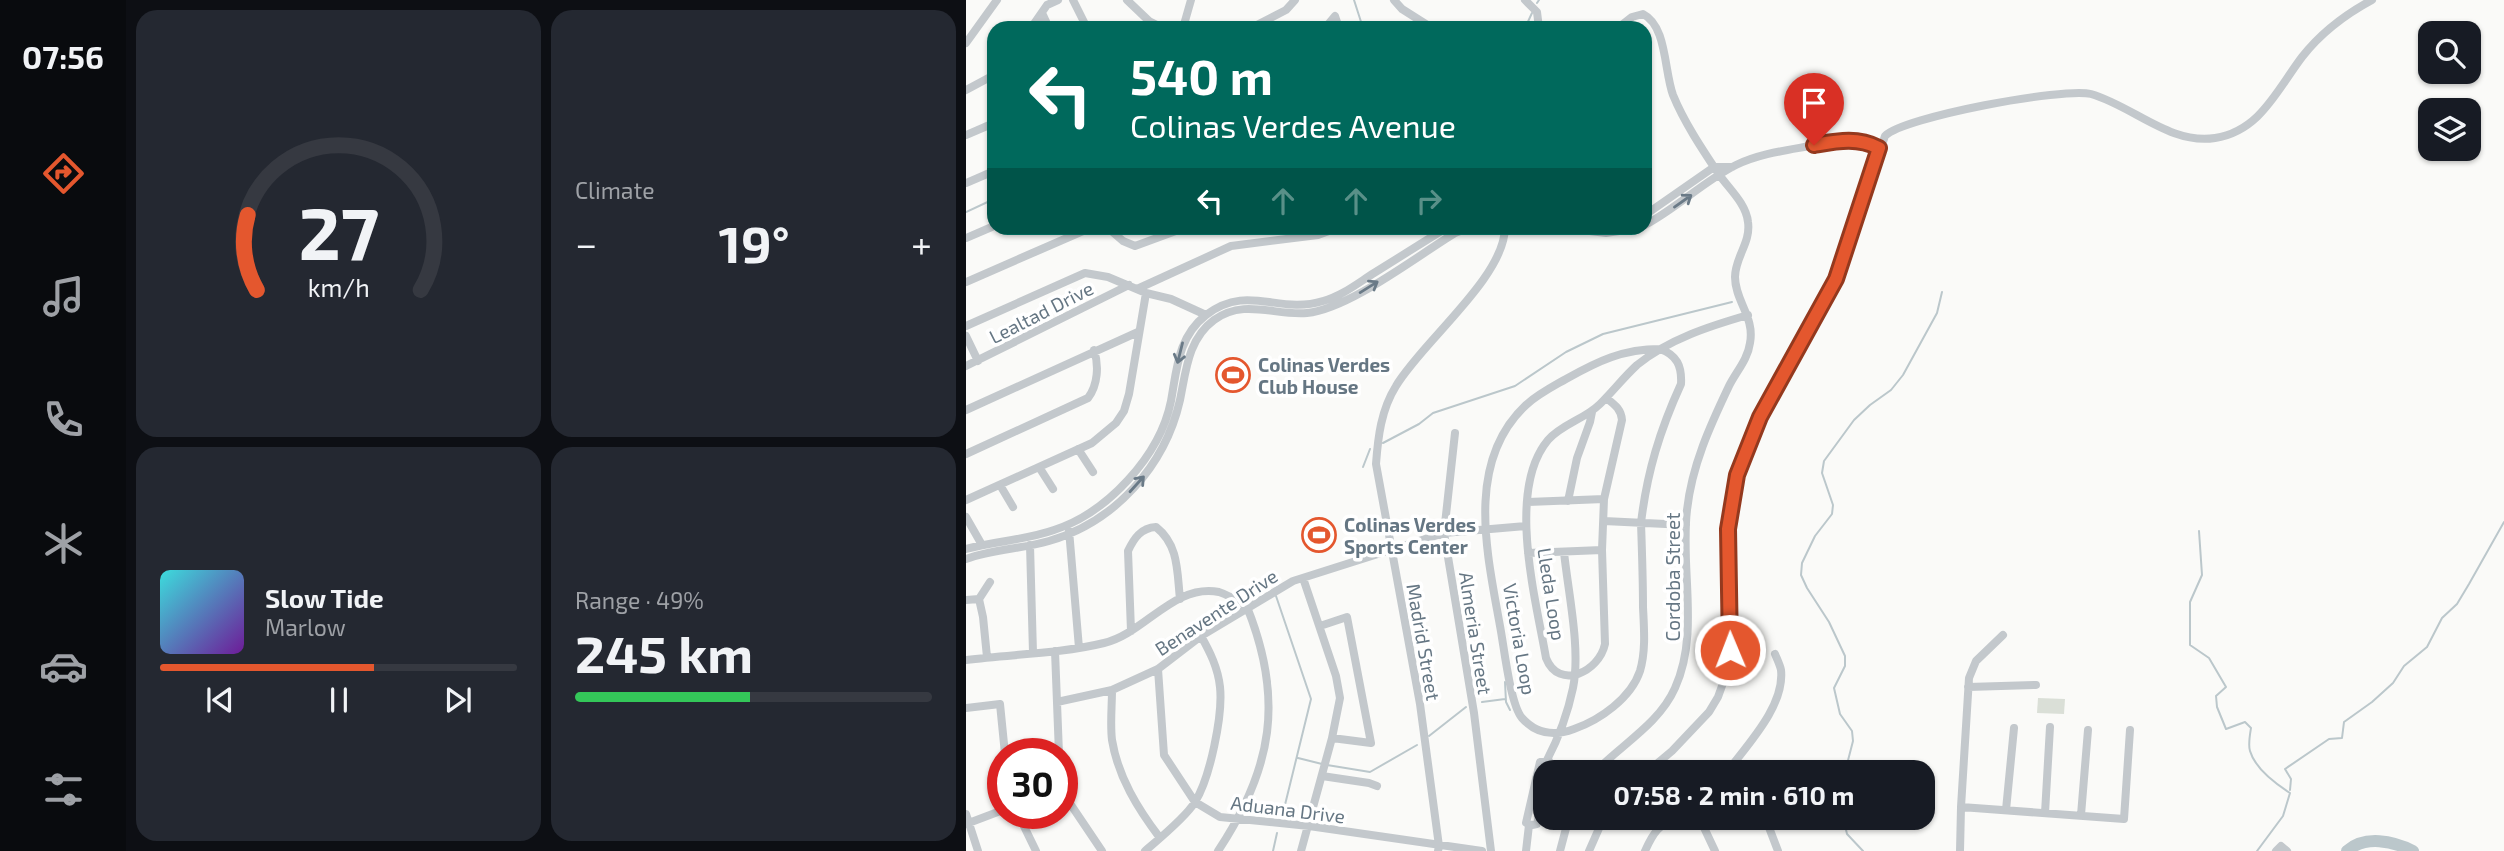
<!DOCTYPE html>
<html lang="en">
<head>
<meta charset="utf-8">
<style>
  :root { --surface:#171b24; --page:#242831; --text:#f1f3f6; --muted:#9ea1a6; --line:#363941; --accent:#e4572e }
  body { margin:0; font-family:"Exo 2",sans-serif; background:var(--page); color:var(--text); height:100vh; display:flex; flex-direction:column; font-size:26px; white-space:nowrap }
  * { box-sizing:border-box; margin:0 }
  p { font-size:23px; color:var(--muted) }
  .icon { flex:none; width:38px; height:38px; fill:none; stroke:currentColor; stroke-width:2; stroke-linecap:round; stroke-linejoin:round }
  .map { position:relative; flex:1; overflow:hidden }
  .details { display:flex; flex-direction:column; gap:10px; padding:10px; background:#0d0f14; width:840px }
  .details>* { flex:none }
  .banner { position:absolute; left:21px; top:21px; width:665px; height:214px; border-radius:21px; box-shadow:0 2px 5px #0004; background:#00695c; color:#fff; overflow:hidden }
  .tools { position:absolute; left:1452px; top:21px; display:grid; gap:14px }
  .tools a { display:grid; place-items:center; width:63px; height:63px; border-radius:14px; background:var(--surface); box-shadow:0 2px 5px #0004; font-size:35px }
  .speed { position:absolute; left:21px; top:738px; display:flex; gap:14px; font-size:35px; font-weight:700; text-align:center }
  .speed>* { display:grid; place-content:center; width:91px; height:91px; border-radius:50%; background:var(--surface); box-shadow:0 2px 5px #0004; line-height:1 }
  .speed .limit { border:10px solid #d22; background:#fff; color:#111 }
  .pin { position:absolute; display:grid; place-items:center; width:60px; height:60px; color:#fff; margin:-72px -30px; border-radius:50% 50% 50% 0; rotate:-45deg; box-shadow:0 0 7px #0007 }
  .pin .icon { rotate:45deg }
  .me { position:absolute; width:77px; margin:-38px; rotate:359deg; stroke-linejoin:round; filter:drop-shadow(0 0 5px #0008) }
  .turn { display:flex; align-items:center; gap:24px; height:147px; padding:0 28px; font-size:32px }
  .turn .icon { width:91px; height:91px; stroke-width:2.5 }
  .turn b { display:block; font-size:49px; line-height:60px }
  .lanes { display:flex; align-items:center; height:66px; padding:0 28px; background:#0003; justify-content:center; gap:35px; direction:ltr }
  .lanes .off { opacity:.35 }
  .big { font-size:52px; font-weight:700; line-height:1.1 }
  .details .widget { flex:1; display:flex; flex-direction:column; justify-content:center; gap:10px; min-width:0; padding:0 24px; border-radius:21px; background:var(--page) }
  .details .dial { align-items:center; gap:0 }
  .dial svg { height:182px; overflow:visible; fill:none; stroke:var(--line); stroke-width:7; stroke-linecap:round; text-anchor:middle }
  .dial text { fill:var(--text); stroke:none }
  .song { display:flex; align-items:center; gap:21px }
  .cover { width:84px; height:84px; border-radius:10px; background:linear-gradient(135deg,hsl(180 70% 55%),hsl(280 70% 35%)) }
  .played { height:7px; border-radius:4px; background:linear-gradient(90deg,var(--accent) 60%,var(--line) 60%) }
  .keys { display:flex; justify-content:space-around; direction:ltr }
  .heat { display:flex; justify-content:space-between; align-items:center; font-size:38px; direction:ltr }
  .charge { height:10px; border-radius:5px; background:linear-gradient(90deg,#34c759 49%,var(--line) 0) }
  .details .tiles { flex:1; display:grid; gap:10px; grid-template-columns:repeat(2,1fr) }
  .trip { position:absolute; left:567px; top:760px; width:402px; height:70px; border-radius:21px; background:var(--surface); box-shadow:0 2px 5px #0004; font-weight:700; line-height:70px; text-align:center }
  main { display:flex; flex:1; min-height:0 }
  .tabs { display:flex; flex-direction:column; width:126px; justify-content:space-around; align-items:center; background:#090b0e; color:var(--muted) }
  .tabs .icon { width:49px; height:49px }
  .tabs .on { color:var(--accent) }
  .tabs b { font-size:32px; color:var(--text) }
  .map>svg:first-child { display:block }
  .green { fill:#dadfd7 }
  .lines { fill:none; stroke-linecap:round; stroke-linejoin:round }
  .stream { stroke:#bbc7cb; stroke-width:2 }
  .river { stroke:#bbc7cb; stroke-width:12 }
  .street { stroke:#c3c8cc; stroke-width:8 }
  .oneway { stroke:#6a7a87 }
  .route-casing { stroke:#94391e; stroke-width:18 }
  .route { stroke:#e4572e; stroke-width:12 }
  .labels { text-anchor:middle; dominant-baseline:central; stroke-width:7; stroke-linejoin:round; paint-order:stroke }
  .street-label { font-size:19px; fill:#657683; stroke:#fff }
  .poi-label { font-size:19px; font-weight:bold; fill:#657683; stroke:#fff; text-anchor:start }
</style>
</head>
<body>
<main>
<nav class="tabs">
<b>07:56</b>
<svg class="icon on" aria-label="directions" viewBox="0 0 24 24"><path d="M12 3l9 9-9 9-9-9zM9 14v-3h6M13 9l2 2-2 2"/></svg>
<svg class="icon" aria-label="music" viewBox="0 0 24 24"><path d="M9 18V5l10-2v13"/><circle cx="6" cy="18" r="3"/><circle cx="16" cy="16" r="3"/></svg>
<svg class="icon" aria-label="phone" viewBox="0 0 24 24"><path d="M5 4h4l2 5-3 2q2 4 5 5l2-3 5 2v4C11 20 4 13 5 4z"/></svg>
<svg class="icon" aria-label="climate" viewBox="0 0 24 24"><path d="M12 3v18M4 7l16 10M4 17L20 7"/></svg>
<svg class="icon" aria-label="car" viewBox="0 0 24 24"><path d="M5 17H2v-5l4-1 3-4h7l3 4 3 1v5h-3M9 17h6M6 11h13"/><circle cx="7" cy="17" r="2"/><circle cx="17" cy="17" r="2"/></svg>
<svg class="icon" aria-label="filters" viewBox="0 0 24 24"><path d="M4 7h16M4 17h16"/><circle cx="9" cy="7" r="2"/><circle cx="15" cy="17" r="2"/></svg>
</nav>
<section class="details">
<div class="tiles">
<div class="widget dial"><svg viewBox="0 0 100 80">
<path d="M14 69A42 42 0 1 1 86 69"/>
<path d="M14 69A42 42 0 0 1 10 36" stroke="#e4572e"/>
<text x="50" y="56" font-size="32" font-weight="700">27</text>
<text x="50" y="72" font-size="11">km/h</text>
</svg></div>
<div class="widget"><p>Climate</p>
<div class="heat"><a>−</a><b class="big">19°</b><a>+</a></div>
</div>
<div class="widget">
<div class="song"><i class="cover"></i><div><b>Slow Tide</b><p>Marlow</p></div></div>
<div class="played"></div>
<div class="keys"><svg class="icon" aria-label="previous" viewBox="0 0 24 24"><path d="M18 5L8 12l10 7zM5 5v14"/></svg><svg class="icon" aria-label="pause" viewBox="0 0 24 24"><path d="M8 5v14M16 5v14"/></svg><svg class="icon" aria-label="next" viewBox="0 0 24 24"><path d="M6 5l10 7-10 7zM19 5v14"/></svg></div>
</div>
<div class="widget"><p>Range · 49%</p><b class="big">245 km</b><div class="charge"></div></div>
</div>
</section>
<div class="map">
<svg width="1538" height="851" viewBox="0 0 1538 851">
  <rect width="100%" height="100%" fill="#fafaf8"/>
  <path class="green" d="M1072,698L1099,699L1098,714L1071,713Z"/>
  <g class="lines">
    <path class="stream" d="M388,0L397,28
      M571,3L573,0
      M559,28L566,13
      M0,212L28,199
      M417,443L453,424L467,413L549,386L600,352L637,334L766,302
      M397,467L404,449
      M1233,531L1236,575L1224,602V645L1243,658L1260,687L1250,696L1251,707L1260,729L1279,722L1285,728C1284,734 1282,745 1284,751C1289,768 1310,784 1324,793L1317,816L1291,851
      M310,596L345,699L316,817
      M539,682L540,702L544,710
      M516,702L539,699
      M463,736L500,707
      M332,758L356,764
      M361,765L404,772L451,745
      M879,772L887,741L886,731L874,714L868,688L879,666V656L863,622L841,588L835,575L836,563L849,536L866,514L867,505L856,473L858,461L888,420L904,405L925,390L937,375L971,313L976,292
      M1324,790L1325,779L1319,769L1363,739L1376,738L1378,722L1406,702L1427,683L1438,666L1461,647L1476,618L1491,604L1503,584L1538,522
      M877,817L881,834L897,851
      M307,851L311,833"/>
    <path class="river" d="M1381,851C1399,835 1427,841 1447,851"/>
    <path class="street" d="M107,0L121,28
      M161,0L183,21L197,28
      M428,0L436,9L466,28
      M559,0L571,12L573,28
      M76,13L83,28
      M65,28L81,5L92,0
      M217,28L225,0
      M285,28L320,10L329,0
      M359,28L369,16L373,28
      M0,43L31,0
      M0,90L28,75
      M0,135L28,123
      M0,183L28,171
      M679,215L748,167H766
      M679,225C711,208 738,181 770,165C795,153 823,150 849,145C873,141 891,137 913,148
      M142,228L157,241L169,246L218,228
      M600,228L640,233L672,228
      M0,238L28,226
      M0,282L124,228
      M171,289L265,246L352,235L371,228
      M0,326L119,273L142,277L180,293L205,299L240,315
      M0,336L12,361
      M694,349C711,355 716,366 715,384C694,430 681,472 675,523C676,551 677,579 677,607C678,628 680,651 674,671C665,698 634,720 608,729C589,736 571,735 556,718C544,704 538,646 534,626C521,553 499,462 560,405C572,394 586,387 600,379C632,361 657,349 694,349Z
      M0,366L163,285
      M640,398C649,405 655,409 656,420L638,499L636,550L639,644C633,672 593,691 580,658C570,600 540,490 582,440C596,424 619,419 634,404C647,391 658,377 671,365C703,339 744,326 782,315
      M0,410L172,332
      M489,433L478,533L508,713L525,851
      M112,449L127,472
      M0,454L122,398C132,385 133,365 128,350
      M73,467L87,489
      M34,485L47,507
      M0,500L126,443L150,423L158,411L163,394L180,293
      M602,501L611,458L624,422L626,412
      M562,502L638,499
      M0,517L16,545
      M638,521L720,525
      M103,530L113,648
      M64,545L67,653
      M0,549C29,541 60,540 88,530C141,513 194,456 205,401C211,368 212,337 240,315C282,283 312,315 357,301C376,296 392,283 408,273C432,258 456,243 480,228
      M562,553L636,550
      M0,559C27,549 56,549 83,541C149,522 199,466 214,400C220,371 222,339 248,320C278,298 309,316 341,313C383,309 451,256 489,233L502,228
      M13,599L24,582
      M0,600L13,599L17,617L21,657
      M354,626L381,617L405,743L366,738
      M165,631L162,551C168,538 175,528 190,527C213,545 211,572 214,599
      M89,651L93,754
      M0,660C46,654 93,654 138,643C178,634 208,583 253,592C263,595 272,601 281,607C318,699 307,768 252,851
      M192,669L198,755L229,802L254,817L343,826L516,851
      M1002,687L1070,685
      M146,690C146,706 144,724 146,740C152,777 172,809 194,838
      M91,702L146,690L192,669L235,636L327,581L478,533L560,526
      M0,708L34,704L39,754
      M581,760C592,739 602,712 607,688C615,649 602,592 598,552
      M629,772C656,744 693,724 709,688C734,633 714,569 721,510C726,465 744,426 763,386C770,372 782,359 784,343C789,317 769,301 769,277C769,257 785,243 782,222C780,203 762,188 752,173C736,149 718,122 707,95C698,71 701,26 677,14L666,17L652,28
      M681,772L706,751L743,712L752,697L761,672L764,650L762,529L771,475L794,417L870,279L919,136C937,117 1098,87 1125,94C1167,106 1204,145 1249,138C1294,131 1311,90 1336,57C1354,34 1380,14 1406,0
      M761,772C781,745 819,706 815,670C814,665 811,659 809,654
      M356,776L403,783L411,786
      M96,789L97,793L136,851
      M579,791L571,824L566,825L560,823L574,762L583,761L584,772
      M995,807L1158,819L1164,730
      M1040,810L1048,728
      M1079,813L1084,727
      M0,814L12,851
      M52,814L70,851
      M1115,815L1122,730
      M733,817L749,851
      M799,817L812,851
      M0,824L37,810
      M179,851C193,839 220,817 229,802C244,778 257,715 254,687C252,668 244,652 235,636
      M335,851L366,738L374,698L370,676L337,578
      M472,851L473,846L454,704L410,464C412,437 415,410 430,386C456,342 538,278 539,228
      M560,851L563,825
      M594,851L603,817
      M623,851L638,817
      M679,851C687,833 693,824 712,817
      M994,851L995,807L1003,678L1010,661L1037,635
      M1310,851L1315,846L1321,851"/>
  </g>
  <defs><path id="oneway-shaft" d="M-6 0H5M1.5-3L5.5 0L1.5 3" fill="none" stroke-width="1.6" stroke-linecap="round" stroke-linejoin="round" transform="scale(1.75)"/></defs>
  <g class="oneway">
    <use href="#oneway-shaft" transform="translate(717 201) rotate(-35)"/>
    <use href="#oneway-shaft" transform="translate(403 287) rotate(-32)"/>
    <use href="#oneway-shaft" transform="translate(214 353) rotate(104)"/>
    <use href="#oneway-shaft" transform="translate(171 484) rotate(-48)"/>
  </g>
  <g class="lines">
    <g class="route-casing">
      <path id="route" d="M764,650L762,529L771,475L794,417L870,279L913,148C891,137 872,141 848,145"/>
    </g>
    <use href="#route" class="route"/>
  </g>
  <defs>
    <g id="stadium-ring" transform="scale(1.75)"><circle r="9.5" fill="#fff" stroke="#e4572e" stroke-width="1.5"/><path d="M0-5a6.5 5 0 1 0 0 10a6.5 5 0 1 0 0-10ZM-3.5-1.8h7v3.6h-7Z" fill="#e4572e"/></g>
  </defs>
  <g fill-rule="evenodd">
    <use href="#stadium-ring" x="267" y="375"/>
    <use href="#stadium-ring" x="353" y="535"/>
  </g>
  <g class="labels">
    <g class="street-label">
      <text transform="translate(75 312) rotate(-27)">Lealtad Drive</text>
      <text transform="translate(706 577) rotate(-90)">Cordoba Street</text>
      <text transform="translate(586 594) rotate(81)">Lleda Loop</text>
      <text transform="translate(250 612) rotate(-33)">Benavente Drive</text>
      <text transform="translate(510 633) rotate(81)">Almeria Street</text>
      <text transform="translate(554 639) rotate(80)">Victoria Loop</text>
      <text transform="translate(458 642) rotate(80)">Madrid Street</text>
      <text transform="translate(322 809) rotate(7)">Aduana Drive</text>
    </g>
    <g class="poi-label">
      <text x="292" y="364">Colinas Verdes<tspan x="292" dy="22">Club House</tspan></text>
      <text x="378" y="524">Colinas Verdes<tspan x="378" dy="22">Sports Center</tspan></text>
    </g>
  </g>
</svg>
<div class="tools">
<a><svg class="icon" aria-label="search" viewBox="0 0 24 24"><circle cx="10" cy="10" r="6"/><path d="M15 15l6 6"/></svg></a>
<a><svg class="icon" aria-label="layers" viewBox="0 0 24 24"><path d="M12 4l9 5-9 5-9-5zM3 14l9 5 9-5"/></svg></a>
</div>
<div class="speed"><div class="limit">30</div></div>
<div class="pin" style="left:848px;top:145px;background:#d93025"><svg class="icon" aria-label="arrive" viewBox="0 0 24 24"><path d="M6 21V4h12l-3 4 3 4H6"/></svg></div>
<svg class="me" style="left:764px;top:650px" viewBox="-20 -20 40 40"><circle r="17" fill="#e4572e" stroke="#fff" stroke-width="3"/><path d="M0-11L8 9 0 5-8 9z" fill="#fff"/></svg>
<div class="trip">07:58 · 2 min · 610 m</div>
<div class="banner">
<div class="turn"><svg class="icon" aria-label="left" viewBox="0 0 24 24"><path d="M17 20v-9H6M10 6l-5 5 5 5"/></svg><div><b>540 m</b>Colinas Verdes Avenue</div></div>
<div class="lanes"><svg class="icon" aria-label="left" viewBox="0 0 24 24"><path d="M17 20v-9H6M10 6l-5 5 5 5"/></svg><svg class="icon off" aria-label="ahead" viewBox="0 0 24 24"><path d="M12 20V5M6 11l6-6 6 6"/></svg><svg class="icon off" aria-label="ahead" viewBox="0 0 24 24"><path d="M12 20V5M6 11l6-6 6 6"/></svg><svg class="icon off" aria-label="right" viewBox="0 0 24 24"><path d="M7 20v-9h11M14 6l5 5-5 5"/></svg></div>
</div>
</div>
</main>
</body>
</html>
